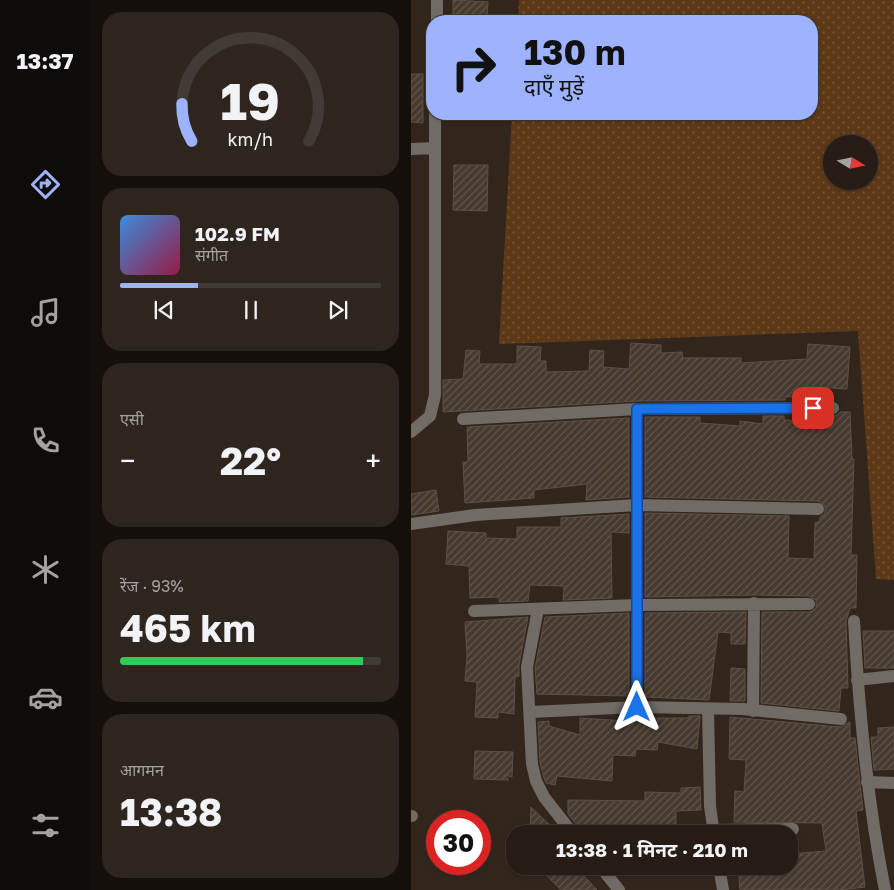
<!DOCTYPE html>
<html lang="hi">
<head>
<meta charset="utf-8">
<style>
  :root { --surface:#261c15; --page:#2e251e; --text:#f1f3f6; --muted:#a4a1a0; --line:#423a34; --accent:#9eb3fd }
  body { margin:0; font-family:"Golos Text","Noto Sans Devanagari",sans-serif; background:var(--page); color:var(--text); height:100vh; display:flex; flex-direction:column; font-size:19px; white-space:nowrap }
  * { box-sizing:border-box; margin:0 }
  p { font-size:16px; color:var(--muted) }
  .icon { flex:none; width:28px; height:28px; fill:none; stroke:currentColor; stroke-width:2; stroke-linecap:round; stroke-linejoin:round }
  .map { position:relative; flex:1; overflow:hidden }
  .sheet { display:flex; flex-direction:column; gap:12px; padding:12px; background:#150f0c; width:321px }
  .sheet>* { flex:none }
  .banner { position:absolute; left:15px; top:15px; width:392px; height:105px; border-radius:20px; box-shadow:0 1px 4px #0004,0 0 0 1px var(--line); background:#9eb3fd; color:#111; overflow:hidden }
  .needle { width:32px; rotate:100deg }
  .buttons { position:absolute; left:412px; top:135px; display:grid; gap:10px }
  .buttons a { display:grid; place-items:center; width:55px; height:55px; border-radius:50%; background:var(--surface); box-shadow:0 1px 4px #0004,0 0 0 1px var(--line); font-size:25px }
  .speed { position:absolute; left:15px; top:810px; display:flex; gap:10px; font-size:25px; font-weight:700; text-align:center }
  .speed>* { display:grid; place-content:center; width:65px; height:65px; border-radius:50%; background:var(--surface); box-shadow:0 1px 4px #0004,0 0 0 1px var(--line); line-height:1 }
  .speed .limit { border:8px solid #d22; background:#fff; color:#111 }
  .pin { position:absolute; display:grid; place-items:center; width:42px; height:42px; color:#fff; margin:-21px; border-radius:10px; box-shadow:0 2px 8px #0006 }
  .me { position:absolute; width:55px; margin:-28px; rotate:0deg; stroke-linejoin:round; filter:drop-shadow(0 0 4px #0008) }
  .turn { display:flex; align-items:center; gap:18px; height:105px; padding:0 15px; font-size:22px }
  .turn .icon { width:65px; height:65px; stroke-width:2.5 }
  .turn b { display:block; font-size:35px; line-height:42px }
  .big { font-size:38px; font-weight:700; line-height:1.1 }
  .sheet .tile { flex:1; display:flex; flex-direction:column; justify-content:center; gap:8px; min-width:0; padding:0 18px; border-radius:20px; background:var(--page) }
  .sheet .dial { align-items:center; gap:0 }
  .dial svg { height:130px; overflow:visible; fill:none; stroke:var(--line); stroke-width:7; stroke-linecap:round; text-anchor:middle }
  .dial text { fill:var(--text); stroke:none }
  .song { display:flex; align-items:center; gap:15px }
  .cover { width:60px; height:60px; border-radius:8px; background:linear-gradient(135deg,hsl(210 70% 55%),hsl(340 70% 35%)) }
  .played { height:5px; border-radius:2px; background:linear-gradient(90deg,var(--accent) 30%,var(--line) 30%) }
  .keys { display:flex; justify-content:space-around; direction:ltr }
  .heat { display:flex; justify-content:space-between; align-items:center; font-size:28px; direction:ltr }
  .charge { height:8px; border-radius:4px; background:linear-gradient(90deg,#34c759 93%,var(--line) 0) }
  .trip { position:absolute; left:95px; top:825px; width:292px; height:50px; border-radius:20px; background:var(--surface); box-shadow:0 1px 4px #0004,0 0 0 1px var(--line); font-weight:700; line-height:50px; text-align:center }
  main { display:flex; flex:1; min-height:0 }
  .menu { display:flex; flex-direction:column; width:90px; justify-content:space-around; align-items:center; background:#0f0b08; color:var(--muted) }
  .menu .icon { width:35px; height:35px }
  .menu .current { color:var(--accent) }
  .menu b { font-size:22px; color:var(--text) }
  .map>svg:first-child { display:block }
  .grass { fill:url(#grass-dots); fill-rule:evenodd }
  .building { fill:url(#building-hatch); stroke:#5d4f45 }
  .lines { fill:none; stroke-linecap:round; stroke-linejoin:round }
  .street { stroke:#716b66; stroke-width:12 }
  .route-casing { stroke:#114b97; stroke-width:12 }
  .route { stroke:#1a73e8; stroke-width:9 }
</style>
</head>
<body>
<main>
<nav class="menu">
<b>13:37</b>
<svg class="icon current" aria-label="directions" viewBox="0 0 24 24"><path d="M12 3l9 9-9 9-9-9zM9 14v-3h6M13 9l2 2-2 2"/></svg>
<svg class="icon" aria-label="music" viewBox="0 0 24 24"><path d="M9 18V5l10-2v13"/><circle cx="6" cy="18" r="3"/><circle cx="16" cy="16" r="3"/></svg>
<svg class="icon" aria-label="phone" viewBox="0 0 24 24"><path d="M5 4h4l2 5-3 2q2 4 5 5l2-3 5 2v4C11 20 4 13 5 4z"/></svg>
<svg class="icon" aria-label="climate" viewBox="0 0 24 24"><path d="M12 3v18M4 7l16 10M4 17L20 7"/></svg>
<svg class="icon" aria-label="car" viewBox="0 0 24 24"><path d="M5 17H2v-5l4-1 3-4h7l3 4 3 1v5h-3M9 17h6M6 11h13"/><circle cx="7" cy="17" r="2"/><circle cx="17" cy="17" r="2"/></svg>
<svg class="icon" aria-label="filters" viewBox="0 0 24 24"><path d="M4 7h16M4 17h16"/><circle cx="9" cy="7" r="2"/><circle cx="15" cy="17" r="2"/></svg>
</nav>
<section class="sheet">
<div class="tile dial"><svg viewBox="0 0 100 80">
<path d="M14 69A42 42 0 1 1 86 69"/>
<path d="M14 69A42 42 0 0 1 8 46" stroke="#9eb3fd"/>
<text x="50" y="56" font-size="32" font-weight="700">19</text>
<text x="50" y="72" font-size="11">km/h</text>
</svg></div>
<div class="tile">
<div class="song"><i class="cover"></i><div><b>102.9 FM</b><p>संगीत</p></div></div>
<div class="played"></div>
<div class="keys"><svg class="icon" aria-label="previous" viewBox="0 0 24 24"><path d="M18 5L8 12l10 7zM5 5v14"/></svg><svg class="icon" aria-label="pause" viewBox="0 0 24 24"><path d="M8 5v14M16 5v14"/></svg><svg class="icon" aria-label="next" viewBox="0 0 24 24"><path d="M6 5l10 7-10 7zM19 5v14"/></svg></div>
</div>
<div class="tile"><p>एसी</p>
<div class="heat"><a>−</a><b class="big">22°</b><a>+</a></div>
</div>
<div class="tile"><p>रेंज · 93%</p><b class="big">465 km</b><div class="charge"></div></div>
<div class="tile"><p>आगमन</p><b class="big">13:38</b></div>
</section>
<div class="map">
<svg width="483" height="890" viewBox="0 0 483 890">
  <defs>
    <pattern id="grass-dots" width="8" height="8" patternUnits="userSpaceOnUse" patternTransform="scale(1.25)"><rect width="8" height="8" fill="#5c3816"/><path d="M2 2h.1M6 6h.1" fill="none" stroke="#745538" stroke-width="1.8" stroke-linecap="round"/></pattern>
    <pattern id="building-hatch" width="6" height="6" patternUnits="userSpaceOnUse" patternTransform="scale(1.25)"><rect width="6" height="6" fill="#463a2f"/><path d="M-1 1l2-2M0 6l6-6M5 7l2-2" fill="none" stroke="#61574d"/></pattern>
  </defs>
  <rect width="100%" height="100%" fill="#32261c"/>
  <path class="grass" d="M108,0H483V580L465,579L447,331L88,344L101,114H401V21H107ZM421,144H459V181H421Z"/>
  <path class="building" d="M42,0L77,2L76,16L42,14Z
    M0,74H12V123L0,122Z
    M43,165H77L76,211L42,210Z
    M220,343L250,345V353L271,352L272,358H330V363L396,359L397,344L439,347L436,389L391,386V396L374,397V400L226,401L32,412V380L52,379L55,350L69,351L68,364H106V346L130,347L129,361H135V372L178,371L179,350L193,351L192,367L218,369Z
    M429,412H439L441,459H443L440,555H446L445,608H439L435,621L437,688H430L428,711L350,703L351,612H399L405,608V600L398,596L344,595L234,597V513L378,516L377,558L403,559L404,523L409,521V517L414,513V506L407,501L234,497V417H289V423L329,426V421L352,424V416H373V420L416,422V416L426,415Z
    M218,418V497L175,500L176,484L123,490V498L54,503L52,462H57L56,427Z
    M25,490L28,511L0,515V494Z
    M218,514V533L200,532L201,598L152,600L153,586L119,585L117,601L88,602V597L59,598L58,566L35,564L37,531L75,533V538L106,539V527H150V518Z
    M335,612L334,644H320V633L307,632L298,700L234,697V613Z
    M218,613V696L126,694L124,668L134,617Z
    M117,617L108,665V676L104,677L103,714L87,712V718L64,717L66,685L65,682L54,681L56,656L54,622Z
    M452,631H483V668H454Z
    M320,668L334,669V701H319Z
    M278,716H289L286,749L247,742L246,750L225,749L224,756L202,755L201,781L146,776L144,785L135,783L133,778L129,763L127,722L138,721V726L169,735V718L232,722V718H278Z
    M319,717L429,727L439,722V738H444L452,810L445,811L454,887L431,890H329L327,866H379V854L415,851L411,823L323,822L324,791L333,792L335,760L318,759Z
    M483,727V769L463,770L460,737H467V728Z
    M64,751L102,752L101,777L93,775L98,780L63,779Z
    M289,787L290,810L265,811V826L260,828L167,827L157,814V800L234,801V792L270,793V788Z
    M120,807L148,834H119Z
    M126,866H164L186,890H150Z"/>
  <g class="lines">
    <path class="street" d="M26,21V0
      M0,149L24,148
      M226,409V707
      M52,419L226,409L422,408
      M0,432L19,416L24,395V114
      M0,524L64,515L226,505L407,509
      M127,609L116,667L121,764L125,781L133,797L162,834
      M63,611L226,605L398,604
      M443,621C448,711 456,801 474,890
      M446,680L483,676
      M297,709L299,806L303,834
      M342,711L343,603
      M120,712L226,707L332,709L430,719
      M456,782L483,783
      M0,816H1
      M265,834L302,830L382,829
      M189,866L208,890
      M308,866L312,890"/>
  </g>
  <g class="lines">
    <g class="route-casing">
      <path id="route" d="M226,707V409L402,408"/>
    </g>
    <use href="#route" class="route"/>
  </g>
</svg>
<div class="buttons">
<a><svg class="needle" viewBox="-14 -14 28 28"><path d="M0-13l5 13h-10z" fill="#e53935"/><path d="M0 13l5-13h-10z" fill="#a4a1a0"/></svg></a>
</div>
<div class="speed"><div class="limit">30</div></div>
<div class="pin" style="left:402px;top:408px;background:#d93025"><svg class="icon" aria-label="arrive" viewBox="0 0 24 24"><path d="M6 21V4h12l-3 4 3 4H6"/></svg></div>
<svg class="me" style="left:226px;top:707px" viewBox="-20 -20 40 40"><path d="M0-17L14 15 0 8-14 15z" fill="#1a73e8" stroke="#fff" stroke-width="4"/></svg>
<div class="trip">13:38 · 1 मिनट · 210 m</div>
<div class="banner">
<div class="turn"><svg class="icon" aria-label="right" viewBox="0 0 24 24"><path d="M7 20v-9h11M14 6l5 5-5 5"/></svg><div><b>130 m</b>दाएँ मुड़ें</div></div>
</div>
</div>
</main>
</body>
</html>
